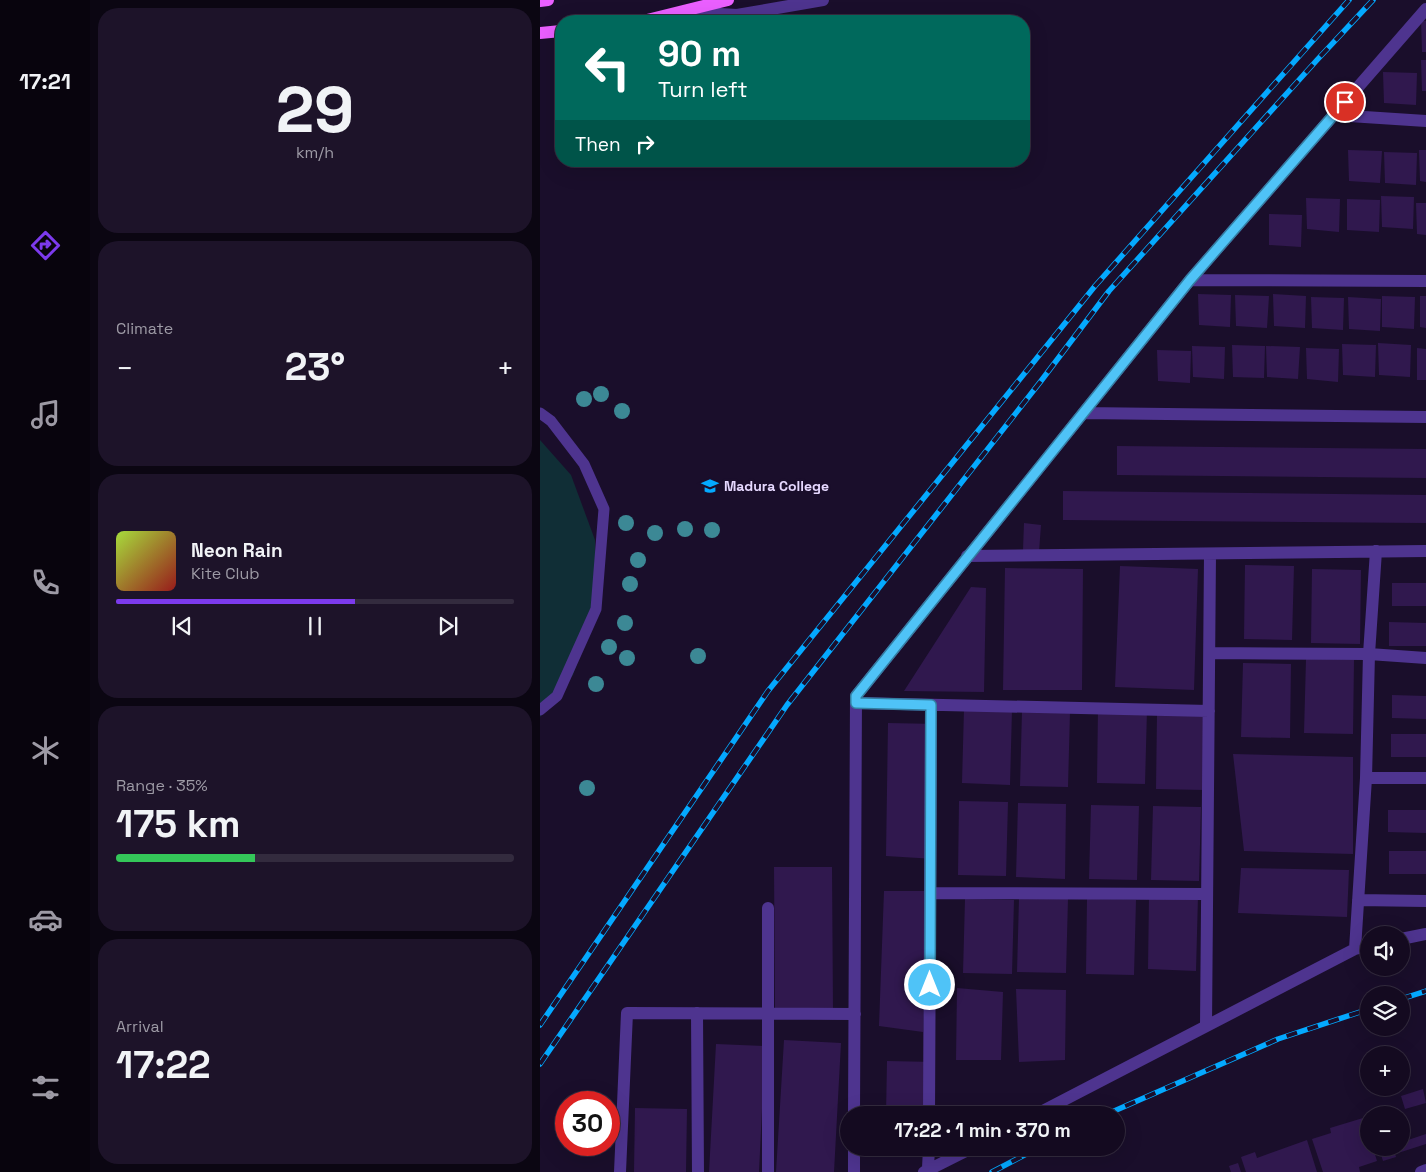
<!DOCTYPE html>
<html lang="en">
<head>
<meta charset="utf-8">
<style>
  :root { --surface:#140a20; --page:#1d1329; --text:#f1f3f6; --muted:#9d9aa5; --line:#332b3e; --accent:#7c3aed }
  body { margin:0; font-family:"Space Grotesk",sans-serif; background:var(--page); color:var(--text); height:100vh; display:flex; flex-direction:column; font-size:19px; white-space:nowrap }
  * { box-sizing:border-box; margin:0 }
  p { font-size:16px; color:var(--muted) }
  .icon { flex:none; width:28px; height:28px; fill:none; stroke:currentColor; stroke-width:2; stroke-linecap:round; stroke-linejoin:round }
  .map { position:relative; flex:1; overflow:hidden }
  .sheet { display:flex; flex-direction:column; gap:8px; padding:8px; background:#0b0612; width:450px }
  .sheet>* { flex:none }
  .banner { position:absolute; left:15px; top:15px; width:475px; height:152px; border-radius:20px; box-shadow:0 5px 20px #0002,0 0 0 1px var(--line); background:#00695c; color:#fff; overflow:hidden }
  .buttons { position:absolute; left:820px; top:926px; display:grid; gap:10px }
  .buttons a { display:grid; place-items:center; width:50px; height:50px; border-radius:50%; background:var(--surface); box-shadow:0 5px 20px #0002,0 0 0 1px var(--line); font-size:25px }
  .speed { position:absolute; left:15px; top:1091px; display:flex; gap:10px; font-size:25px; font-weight:700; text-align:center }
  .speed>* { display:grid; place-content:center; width:65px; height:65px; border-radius:50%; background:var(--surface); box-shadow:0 5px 20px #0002,0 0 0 1px var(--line); line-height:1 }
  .speed .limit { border:8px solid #d22; background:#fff; color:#111 }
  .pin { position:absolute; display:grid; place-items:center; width:42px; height:42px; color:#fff; margin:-21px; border:2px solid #fff; border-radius:50%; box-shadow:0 1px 5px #0007 }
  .me { position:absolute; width:55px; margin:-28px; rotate:0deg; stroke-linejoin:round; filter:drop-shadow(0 0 4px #0008) }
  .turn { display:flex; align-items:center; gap:18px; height:105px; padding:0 20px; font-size:22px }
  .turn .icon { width:65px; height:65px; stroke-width:2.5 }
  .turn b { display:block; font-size:35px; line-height:42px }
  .then { display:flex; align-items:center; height:48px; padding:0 20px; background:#0003; gap:10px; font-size:19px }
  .big { font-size:38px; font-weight:700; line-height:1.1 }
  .sheet .card { flex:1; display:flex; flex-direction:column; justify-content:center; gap:8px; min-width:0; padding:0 18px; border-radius:20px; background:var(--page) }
  .sheet .dial { align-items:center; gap:0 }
  .dial b { font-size:65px; line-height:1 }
  .song { display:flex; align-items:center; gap:15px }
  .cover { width:60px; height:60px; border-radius:8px; background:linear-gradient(135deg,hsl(80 70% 55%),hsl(0 70% 35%)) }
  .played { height:5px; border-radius:2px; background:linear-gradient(90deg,var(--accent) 60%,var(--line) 60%) }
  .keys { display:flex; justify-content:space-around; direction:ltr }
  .heat { display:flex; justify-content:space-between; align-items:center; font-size:28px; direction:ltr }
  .charge { height:8px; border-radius:4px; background:linear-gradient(90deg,#34c759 35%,var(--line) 0) }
  .trip { position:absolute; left:300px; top:1106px; width:285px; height:50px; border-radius:25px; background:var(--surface); box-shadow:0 5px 20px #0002,0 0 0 1px var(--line); font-weight:700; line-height:50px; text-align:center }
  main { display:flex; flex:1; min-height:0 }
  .tabs { display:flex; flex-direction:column; width:90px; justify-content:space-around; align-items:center; background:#08040d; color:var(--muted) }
  .tabs .icon { width:35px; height:35px }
  .tabs .active { color:var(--accent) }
  .tabs b { font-size:22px; color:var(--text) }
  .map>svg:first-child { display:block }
  .green { fill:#102e36 }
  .building { fill:#30184e }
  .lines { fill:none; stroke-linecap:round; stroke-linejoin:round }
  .lane { stroke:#4e348f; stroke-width:11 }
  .street { stroke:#4e348f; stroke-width:12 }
  .primary { stroke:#ea5fff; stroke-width:12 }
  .rail-casing { stroke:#04a9ff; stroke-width:5.5 }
  .rail { stroke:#1a0e2b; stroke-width:4; stroke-dasharray:11; stroke-linecap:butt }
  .tree { fill:#3c8895 }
  .route-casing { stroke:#337fa1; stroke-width:12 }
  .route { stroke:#4fc3f7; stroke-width:9 }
  .labels { text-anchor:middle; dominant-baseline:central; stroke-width:5; stroke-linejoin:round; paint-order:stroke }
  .poi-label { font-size:14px; font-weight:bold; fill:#e6d8ff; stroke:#1a0e2b; text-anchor:start }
</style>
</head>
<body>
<main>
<nav class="tabs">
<b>17:21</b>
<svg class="icon active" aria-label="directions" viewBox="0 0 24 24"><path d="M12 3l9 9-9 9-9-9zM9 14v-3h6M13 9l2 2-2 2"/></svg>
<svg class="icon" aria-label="music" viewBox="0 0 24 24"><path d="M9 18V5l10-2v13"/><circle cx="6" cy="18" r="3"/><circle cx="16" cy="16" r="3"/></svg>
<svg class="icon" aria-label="phone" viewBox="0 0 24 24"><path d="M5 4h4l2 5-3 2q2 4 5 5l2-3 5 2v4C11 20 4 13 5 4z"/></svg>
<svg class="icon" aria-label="climate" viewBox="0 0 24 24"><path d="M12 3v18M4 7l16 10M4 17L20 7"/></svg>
<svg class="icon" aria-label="car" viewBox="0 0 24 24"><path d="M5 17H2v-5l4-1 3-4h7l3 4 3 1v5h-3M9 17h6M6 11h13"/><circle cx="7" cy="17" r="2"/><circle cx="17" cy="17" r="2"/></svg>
<svg class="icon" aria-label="filters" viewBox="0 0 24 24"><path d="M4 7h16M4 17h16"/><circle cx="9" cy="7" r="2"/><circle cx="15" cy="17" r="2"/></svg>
</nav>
<section class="sheet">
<div class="card dial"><b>29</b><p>km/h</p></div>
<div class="card"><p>Climate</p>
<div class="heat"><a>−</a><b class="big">23°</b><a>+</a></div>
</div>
<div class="card">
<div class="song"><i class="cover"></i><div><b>Neon Rain</b><p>Kite Club</p></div></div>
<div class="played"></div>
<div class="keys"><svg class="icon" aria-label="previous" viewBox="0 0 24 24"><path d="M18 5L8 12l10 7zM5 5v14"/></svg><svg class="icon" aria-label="pause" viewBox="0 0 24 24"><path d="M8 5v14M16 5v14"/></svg><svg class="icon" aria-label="next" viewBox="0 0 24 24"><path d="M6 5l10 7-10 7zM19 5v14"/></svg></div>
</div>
<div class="card"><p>Range · 35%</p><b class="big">175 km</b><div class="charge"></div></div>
<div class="card"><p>Arrival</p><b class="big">17:22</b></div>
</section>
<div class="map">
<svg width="886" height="1172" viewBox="0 0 886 1172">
  <rect width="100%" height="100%" fill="#1a0e2b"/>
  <path class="green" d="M0,440L31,475L55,540L56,609L33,675L0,717Z"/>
  <path class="building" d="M881,20L886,21V52H882Z
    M881,60H886V91H882Z
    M843,72L877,73L876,105L844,103Z
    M808,150L842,151L840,183L809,181Z
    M879,150H886V182L880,181Z
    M844,152L877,153L876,185L845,183Z
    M841,196L874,197L873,229L842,227Z
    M766,198L800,199L799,232L767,229Z
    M807,199L840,200L839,232L807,230Z
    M876,203H886V235L877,234Z
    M729,214L762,215L761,247L729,245Z
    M658,294L691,295L690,327L659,325Z
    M733,294L766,296L765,328L734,326Z
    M695,295L729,296L727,328L696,326Z
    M842,296L875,297L874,329L842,327Z
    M880,296H886V328L880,327Z
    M771,297L804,298L803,330L772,328Z
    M808,297L841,299L840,331L809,329Z
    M838,343L871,345L870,377L839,375Z
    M802,344L836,345L835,377L803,375Z
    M692,345L725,346L724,378L693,377Z
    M652,346L685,347L684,379L653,377Z
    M726,346L760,347L758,379L727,377Z
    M766,348L799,349L798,382L767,379Z
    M877,348L886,349V380H877Z
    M617,350L651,351L650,383L618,381Z
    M577,446L886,449V478L577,475Z
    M523,491L886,495V523L523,520Z
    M484,523L501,525L499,552L483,550Z
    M705,565L754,566L752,640L704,639Z
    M580,566L658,569L654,690L575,687Z
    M465,568L543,569L542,690H463Z
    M772,569L821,570L820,644L771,643Z
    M852,583H886V606H852Z
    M431,587L446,588L444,692L364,691Z
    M849,622L886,623V646H849Z
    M766,659L814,660L813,734L764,733Z
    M703,663L751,664L750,738L701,737Z
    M852,695L886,696V719L852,718Z
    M558,708L607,710L605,784L557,783Z
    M424,709L472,710L470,785L422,783Z
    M482,711L530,712L528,787L480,786Z
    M617,714L666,715L664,790L616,789Z
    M348,723L397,724L395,859L346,856Z
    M851,734H886V757H851Z
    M693,754L813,757V854L704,851Z
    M419,801L468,802L466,876L418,875Z
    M478,803L526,804L525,879L476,877Z
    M551,805L599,806L597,880L549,879Z
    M613,806L661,807L659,881L611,880Z
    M848,810H886V833L848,832Z
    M849,851H886V874H849Z
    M234,867H292L293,1011L235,1010Z
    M701,868L809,870L807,917L698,913Z
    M344,891H386L383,1032L339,1026Z
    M609,895L658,896L656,971L608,969Z
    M479,898L528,899L526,973L477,972Z
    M425,899L474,900L472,974L423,973Z
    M547,899L596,900L594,975L546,974Z
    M417,988L463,992L461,1060H416Z
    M476,989L526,990L525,1060L479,1062Z
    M244,1040L301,1043L294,1172H236Z
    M176,1044L225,1046L219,1172H169Z
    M347,1061L395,1062V1115H346Z
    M883,1089L886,1103L865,1109L861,1096Z
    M95,1108L147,1109L146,1172H94Z
    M840,1108L842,1113L858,1108L860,1115H828L827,1112Z
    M823,1118L829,1136V1148H833L837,1161L819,1167L820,1172H783L772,1139L791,1133L790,1128Z
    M862,1120L868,1140L886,1134V1144L855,1154L856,1157L843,1161L839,1148H861Z
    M767,1140L777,1172H706L701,1157L715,1152L717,1158Z
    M698,1163L701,1172H691L689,1166Z"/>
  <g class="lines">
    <path class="lane" d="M0,413L11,421L44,464L64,509L56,609L17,696L0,710"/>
    <path class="street" d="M145,12L197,15L283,0
      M794,115L886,121
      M650,280L886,281
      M543,413L886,417
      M427,556L886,551
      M670,653L829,654L886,658
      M317,703L669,711
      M826,778H886
      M390,893L667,894
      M818,900L886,901
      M861,939L886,934
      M815,949L826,778L829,654L836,551
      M157,1013L158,1172
      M666,1026L670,554
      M314,1115L316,696L650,280L886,9
      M389,1115L391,705
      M495,1115L815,949L829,946
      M388,1168L389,1148
      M80,1172L87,1013L315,1014
      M228,1172V908
      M314,1172V1148
      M384,1172L432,1148
      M881,1172L886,1170"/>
    <path class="primary" d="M0,1L8,0
      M103,21L188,0
      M0,33L21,31"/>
    <g class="rail-casing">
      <path id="rail" d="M861,999L886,991
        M0,1025L228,691L555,286L809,0
        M0,1064L247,705L501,381L569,291L777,60L833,0
        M565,1115L738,1039L829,1009
        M452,1172L498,1148"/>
    </g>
    <use href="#rail" class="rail"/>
  </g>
  <g class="tree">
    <circle cx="61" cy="394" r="8"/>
    <circle cx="44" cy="399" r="8"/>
    <circle cx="82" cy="411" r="8"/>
    <circle cx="86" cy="523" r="8"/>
    <circle cx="145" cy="529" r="8"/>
    <circle cx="172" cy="530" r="8"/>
    <circle cx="115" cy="533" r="8"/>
    <circle cx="98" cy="560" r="8"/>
    <circle cx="90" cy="584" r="8"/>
    <circle cx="85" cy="623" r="8"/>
    <circle cx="69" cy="647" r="8"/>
    <circle cx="158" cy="656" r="8"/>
    <circle cx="87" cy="658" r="8"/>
    <circle cx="56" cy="684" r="8"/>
    <circle cx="47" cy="788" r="8"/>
  </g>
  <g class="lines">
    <g class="route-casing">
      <path id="route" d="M390,985L391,705L316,703V696L650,280L805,102"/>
    </g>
    <use href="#route" class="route"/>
  </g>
  <defs>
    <g id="university-bare" transform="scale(1.35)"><path d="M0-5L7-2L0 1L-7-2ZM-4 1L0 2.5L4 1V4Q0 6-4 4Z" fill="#04a9ff" stroke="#1a0e2b" stroke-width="2.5" paint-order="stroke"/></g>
  </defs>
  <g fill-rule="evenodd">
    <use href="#university-bare" x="170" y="486"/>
  </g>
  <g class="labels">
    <g class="poi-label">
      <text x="184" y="486">Madura College</text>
    </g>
  </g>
</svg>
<div class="buttons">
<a><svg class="icon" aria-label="sound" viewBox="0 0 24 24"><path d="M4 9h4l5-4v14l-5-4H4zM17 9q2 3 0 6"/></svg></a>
<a><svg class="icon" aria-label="layers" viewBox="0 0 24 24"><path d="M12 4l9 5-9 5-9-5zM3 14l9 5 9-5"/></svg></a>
<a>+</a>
<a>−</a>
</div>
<div class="speed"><div class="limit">30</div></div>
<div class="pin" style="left:805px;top:102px;background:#d93025"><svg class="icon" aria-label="arrive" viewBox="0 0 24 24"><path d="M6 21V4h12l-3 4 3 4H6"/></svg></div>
<svg class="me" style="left:390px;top:985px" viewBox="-20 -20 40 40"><circle r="17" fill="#4fc3f7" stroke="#fff" stroke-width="3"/><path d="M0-11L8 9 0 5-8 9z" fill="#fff"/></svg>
<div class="trip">17:22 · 1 min · 370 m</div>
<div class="banner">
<div class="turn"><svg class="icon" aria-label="left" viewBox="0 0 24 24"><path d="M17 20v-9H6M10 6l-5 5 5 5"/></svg><div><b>90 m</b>Turn left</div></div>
<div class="then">Then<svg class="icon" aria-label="right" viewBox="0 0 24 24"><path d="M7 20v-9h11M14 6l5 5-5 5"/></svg></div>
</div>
</div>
</main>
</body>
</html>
